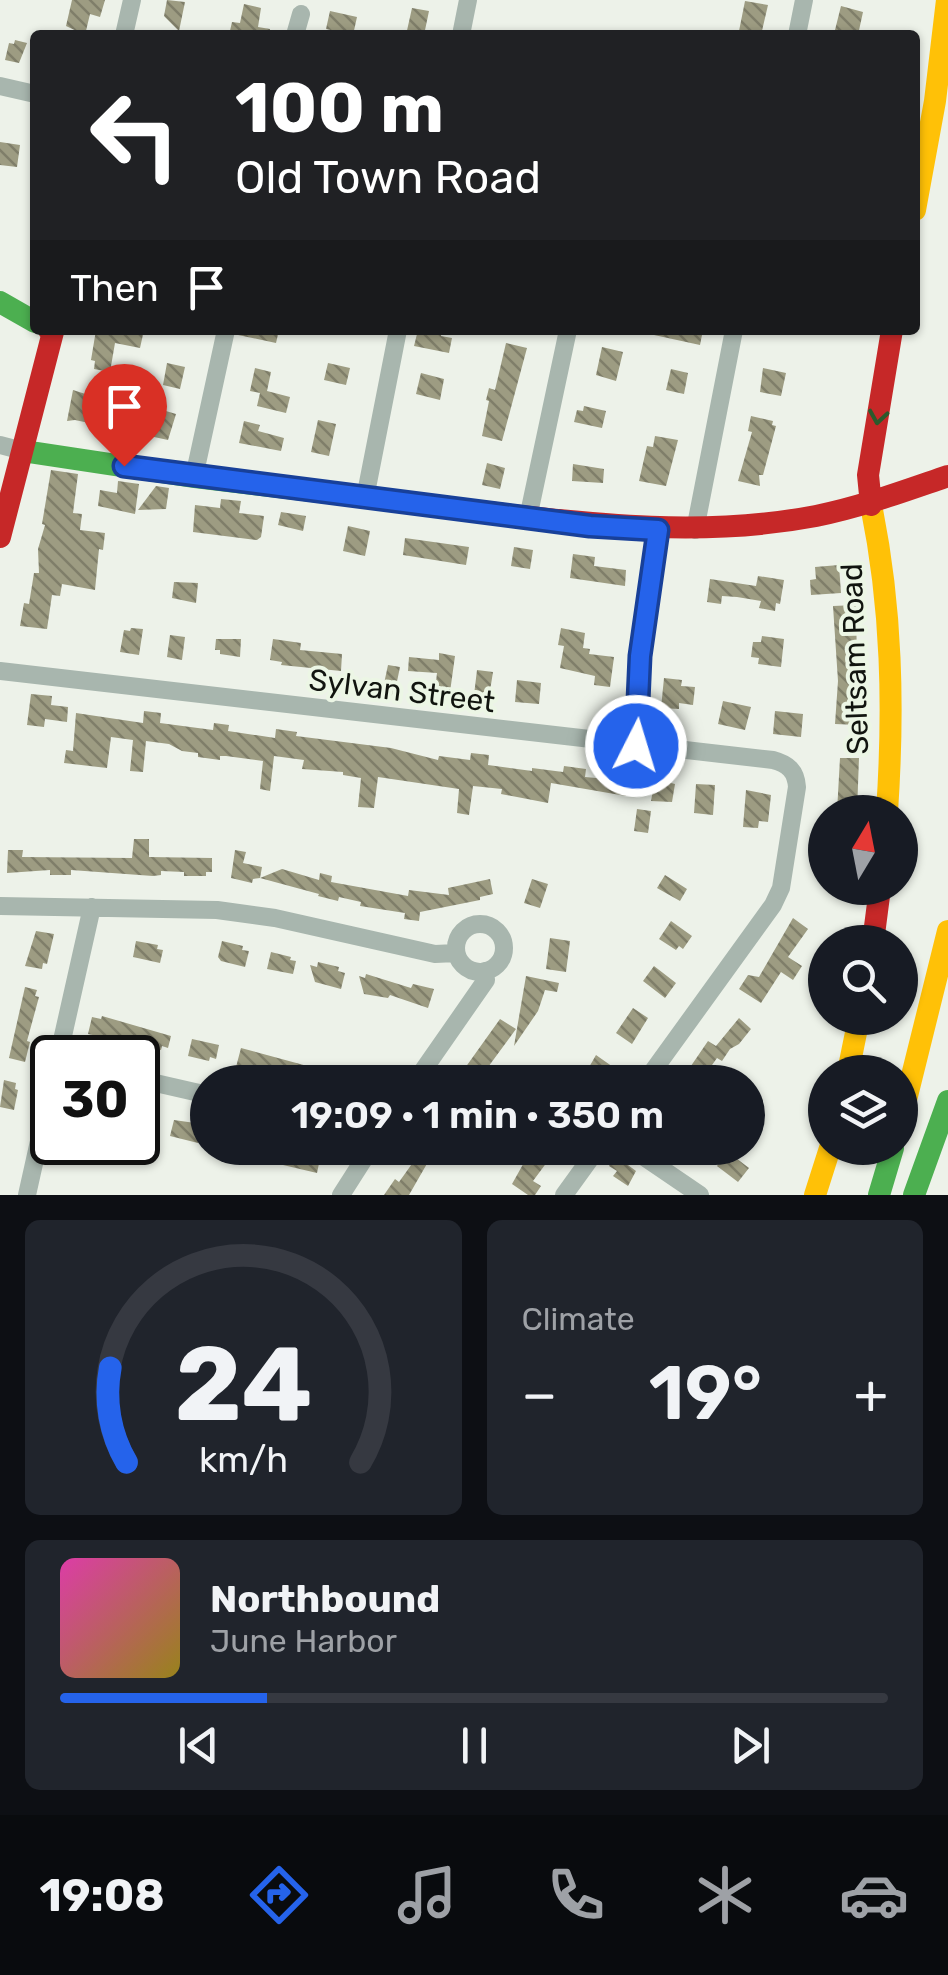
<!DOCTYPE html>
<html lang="en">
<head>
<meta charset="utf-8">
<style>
  :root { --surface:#171b24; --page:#20242c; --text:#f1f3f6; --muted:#9ea1a6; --line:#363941; --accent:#2563eb }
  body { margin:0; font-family:Rubik,sans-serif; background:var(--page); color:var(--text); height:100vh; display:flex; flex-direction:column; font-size:38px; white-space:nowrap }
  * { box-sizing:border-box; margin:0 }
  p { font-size:32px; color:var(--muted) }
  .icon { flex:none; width:55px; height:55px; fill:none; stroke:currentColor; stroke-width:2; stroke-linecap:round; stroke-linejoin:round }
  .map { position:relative; height:1195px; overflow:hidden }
  .side { display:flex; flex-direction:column; gap:25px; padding:25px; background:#0d0f14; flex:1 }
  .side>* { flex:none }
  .guide { position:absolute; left:30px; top:30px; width:890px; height:305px; border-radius:10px; box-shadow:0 2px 8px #0004; background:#202124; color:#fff; overflow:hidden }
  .needle { width:65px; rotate:10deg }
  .fabs { position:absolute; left:808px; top:795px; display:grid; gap:20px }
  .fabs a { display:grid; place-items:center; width:110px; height:110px; border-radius:50%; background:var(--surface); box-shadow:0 2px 8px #0004; font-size:50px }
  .speed { position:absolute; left:30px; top:1035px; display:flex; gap:20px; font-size:50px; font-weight:700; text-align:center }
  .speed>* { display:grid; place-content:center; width:130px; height:130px; border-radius:50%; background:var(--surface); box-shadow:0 2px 8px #0004; line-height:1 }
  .speed .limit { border:5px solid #111; border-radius:15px; background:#fff; color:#111 }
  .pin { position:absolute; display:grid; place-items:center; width:85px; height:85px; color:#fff; margin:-102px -42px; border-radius:50% 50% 50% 0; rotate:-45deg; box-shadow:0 0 10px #0007 }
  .pin .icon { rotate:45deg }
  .me { position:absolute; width:110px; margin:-55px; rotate:5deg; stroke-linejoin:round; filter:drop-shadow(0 0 8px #0008) }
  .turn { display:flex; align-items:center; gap:35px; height:210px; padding:0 40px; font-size:45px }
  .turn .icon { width:130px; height:130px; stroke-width:2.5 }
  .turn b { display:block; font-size:70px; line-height:85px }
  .then { display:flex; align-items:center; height:95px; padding:0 40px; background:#0003; gap:20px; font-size:38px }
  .big { font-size:75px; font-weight:600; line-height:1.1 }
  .side .tile { flex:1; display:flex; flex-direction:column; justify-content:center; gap:15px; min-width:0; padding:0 35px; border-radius:15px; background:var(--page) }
  .side .dial { align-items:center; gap:0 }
  .dial svg { height:260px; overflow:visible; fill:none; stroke:var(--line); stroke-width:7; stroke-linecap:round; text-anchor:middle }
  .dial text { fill:var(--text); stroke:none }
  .song { display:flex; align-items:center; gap:30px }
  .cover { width:120px; height:120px; border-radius:15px; background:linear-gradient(135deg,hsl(320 70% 55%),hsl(50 70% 35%)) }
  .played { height:10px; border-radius:5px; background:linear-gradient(90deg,var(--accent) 25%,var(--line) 25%) }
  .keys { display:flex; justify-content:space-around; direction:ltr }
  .heat { display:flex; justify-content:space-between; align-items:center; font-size:55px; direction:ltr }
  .side .tiles { flex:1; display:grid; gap:25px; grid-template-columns:1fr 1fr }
  .tile:last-child { grid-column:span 2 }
  .trip { position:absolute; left:190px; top:1065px; width:575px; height:100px; border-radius:50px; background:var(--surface); box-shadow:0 2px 8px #0004; font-weight:600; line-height:100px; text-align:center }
  .tabs { display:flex; height:160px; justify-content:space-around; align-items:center; background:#090b0e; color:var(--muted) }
  .tabs .icon { width:70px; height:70px }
  .tabs .current { color:var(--accent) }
  .tabs b { font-size:45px; color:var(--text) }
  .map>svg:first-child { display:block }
  .building { fill:url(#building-back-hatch) }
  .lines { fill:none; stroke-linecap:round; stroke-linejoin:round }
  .street { stroke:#a8b6ae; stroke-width:18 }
  .fast { stroke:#4caf50; stroke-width:22 }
  .slow { stroke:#ffc107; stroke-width:22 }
  .jam { stroke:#c62828; stroke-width:22 }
  .oneway { stroke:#2c5a2c }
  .route-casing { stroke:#184099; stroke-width:25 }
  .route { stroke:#2563eb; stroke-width:18 }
  .labels { text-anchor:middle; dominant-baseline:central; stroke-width:8; stroke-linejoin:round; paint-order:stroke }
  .street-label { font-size:30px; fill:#11140f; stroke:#ecf6e5 }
</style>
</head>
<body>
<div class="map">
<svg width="948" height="1195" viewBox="0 0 948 1195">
  <defs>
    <pattern id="building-back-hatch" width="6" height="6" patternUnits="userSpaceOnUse" patternTransform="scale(2.5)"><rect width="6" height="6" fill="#9d9c82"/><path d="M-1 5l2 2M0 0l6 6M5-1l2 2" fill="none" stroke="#7f7e69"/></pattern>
  </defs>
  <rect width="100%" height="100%" fill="#edf2e9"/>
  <path class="building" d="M72,0H105L100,17L90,14L85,35L66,26Z
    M167,0L185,2L179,31L164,16Z
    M745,1L768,5L761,35L739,31Z
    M244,4L261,8L258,27L270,29V35H229L232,22L240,23Z
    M841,6L863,12L858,35L835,30Z
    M412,8L429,11L424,35H406Z
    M330,11L357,17L353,35L326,29Z
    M15,40L27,43L19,63L5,60L9,43L14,44Z
    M0,142L20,145L17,167L0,165Z
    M96,330H144L140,348L115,343L110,372L94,369L95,361L91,360Z
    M238,330H279L276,343L238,335Z
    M418,330H442L441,336L452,338L449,353L414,346Z
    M654,330H703L700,345L654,335Z
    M506,343L527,348L502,441L482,436L489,401L486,400L489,388L495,390Z
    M602,347L623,352L616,381L596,375Z
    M167,363L185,367L180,389L163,385Z
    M328,363L350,368L346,385L324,380Z
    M255,368L271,372L267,391L290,397L286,413L257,406L260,393L250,391Z
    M763,368L786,373L781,396L760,392Z
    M671,369L688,373L684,394L666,390Z
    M421,373L444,379L440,400L416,394Z
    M132,386L143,389L139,403L176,414L168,440L75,420L67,421L73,390L104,400L103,404L126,409Z
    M584,406L606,411L602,428L574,422L577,410L583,411Z
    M751,416L773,421L772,425L776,426L763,475H759L760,486L738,481L752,432L748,431Z
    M318,420L336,424L329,456L311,452Z
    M244,421L260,425L258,431L284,438L281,451L239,443Z
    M655,436L678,440L666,486L639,481L647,446L653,447Z
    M487,463L505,468L500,489L482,485Z
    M573,464L604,469L603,483L572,481Z
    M51,470L78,474L73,513L82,514L80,530L105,533L103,550L99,549L95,590L62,584L60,596L52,595L47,629L20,626L24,603L29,604L34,573H39L38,549L45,525L42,524Z
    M118,481L139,484L135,514L98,506L100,490L117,493Z
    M156,486L169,488L166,509L138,510Z
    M221,499L241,501L239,513L264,516L261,537L257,540L193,532L195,505L220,508Z
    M281,512L306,516L303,531L278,525Z
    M348,526L370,531L365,556L343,551Z
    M405,538L469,547L466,565L403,555Z
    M514,547L533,550L530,569L511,566Z
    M573,554L595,557L594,566L626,570L625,586L570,578Z
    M839,565L841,593L811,595L810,580L816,579L815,567Z
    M758,576L784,580L780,604L776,603L775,611L759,608L761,601L737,597L722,596L721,604L707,602L710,579L756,586Z
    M174,582L198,583L196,603L172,598Z
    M856,605L858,725L835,724L838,681L833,606Z
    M131,628L143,629L139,655L120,652L124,630L130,631Z
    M561,628L585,633L583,648L590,649L589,654L614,657L610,687L594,685L595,676L560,668L564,646L558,645Z
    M170,635L185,637L182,660L167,657Z
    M762,636L784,639L781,667L758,664L759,658L751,657L753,642H761Z
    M216,639H241L240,657L220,654V650H215Z
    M273,639L301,643L300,650L342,654L341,671L281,665L282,662L270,660Z
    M439,653L455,656L450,692L435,690L437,673L408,671L409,657L439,660Z
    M388,665L400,667L394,696L382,693Z
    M477,670L493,672L489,697L474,695Z
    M664,678L682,680L681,686L695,687L693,705L679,703V709L661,708Z
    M517,680L541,683L539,704L515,702Z
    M31,694L52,696L51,705L68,707L67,722L45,719L44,727L27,725Z
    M723,701L751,707L745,730L718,724Z
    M144,711L161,713L160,723L213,730L214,723L229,725L228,731L275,738L276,729L297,732L296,736L391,748L438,760L439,756L470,760L471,753L489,755L488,765L532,771V768L563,772L564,766L586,769L585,777L607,779L608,772L622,774L621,777L629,778L626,796L551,783L548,803L501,794L502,789L473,786L469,815L457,813L459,789L378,777L374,808L358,807L361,778L343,775V772L302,769L304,760L274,756L270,791L260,789L263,761L226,756H220V760L198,757V753L182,751L169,744L146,741L143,772L130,771L133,740L111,737L107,768L64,763L66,750L73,751L76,713L143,723Z
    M775,711L803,714L801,737L773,734Z
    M840,758H859L857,812H837Z
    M655,779L675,784L672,802L651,801Z
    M696,784L715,785L713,815L694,813Z
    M746,790L771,795L768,822L759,821L758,828L743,827Z
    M637,809L651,811L648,833L634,831Z
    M134,839H149V857L212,858V872H206V876H184V872L161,871V875L153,876L71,870V875H50V870L7,873L8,850H23L22,857L132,858Z
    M235,850L246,852L243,863L262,867L260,878L282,869L319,880L320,873L332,876L331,882L408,896L409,890L449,895L448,888L490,879L493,894L480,897V900L420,912L419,921L404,919L405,913L360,906L361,902L339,897L338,901L318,896L319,894L260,878L253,879L252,883L231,878Z
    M665,875L687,889L680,901L657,888Z
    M532,879L548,884L540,908L524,903Z
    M793,918L808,929L788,957L802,966L793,980L781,972L761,1003L739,989L748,975L759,977Z
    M671,921L692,936L683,949L679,946L676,950L659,939Z
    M36,931L54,934L47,964L43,963L42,969L25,966Z
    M550,938L570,941L566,972L546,969Z
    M136,941L158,945L157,949L163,950L160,963L133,957Z
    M222,941L243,946L242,950L249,951L245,967L221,961L218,957Z
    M271,952L291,957L290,960L296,961L293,974L267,969Z
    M318,962L339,967L338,971L345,973L341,989L315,982L310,965L317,967Z
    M654,966L676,983L665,998L643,981Z
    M366,974L411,988L413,984L434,989L428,1008L390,995L388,998L364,994L359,976L365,978Z
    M526,976L559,983L557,992L545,990L538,1011L514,1046Z
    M25,987L37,990L35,996L39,997L27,1041L30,1042L25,1062L9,1058Z
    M633,1008L648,1018L632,1044L616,1033Z
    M102,1016L171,1036L168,1048L162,1046L161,1050L88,1034L92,1017L101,1019Z
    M739,1018L751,1029L739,1044L730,1049L722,1061L717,1058L700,1082H680L708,1041L716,1046Z
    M500,1019L516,1029L480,1078L465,1068Z
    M192,1039L219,1045L216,1059L210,1057L209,1061L188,1056Z
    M241,1048L322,1070L319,1082H293L244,1072V1069L236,1067Z
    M596,1055L623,1074L618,1082H593L584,1076Z
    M4,1080L16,1083L15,1089L18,1090L14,1110L0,1107Z
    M174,1120L195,1123L194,1128L201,1129L198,1143L170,1136Z
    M413,1148H436L409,1195H384L395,1179L399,1182L414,1161L407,1156Z
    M509,1148H544L553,1154L533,1181L541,1186L535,1195H528L512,1184L526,1159Z
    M286,1149L321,1154L317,1173L283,1165Z
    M728,1152L749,1168L738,1182L717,1166Z
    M616,1156L636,1171L628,1186L613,1176L617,1171L609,1166Z"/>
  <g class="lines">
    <path class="street" d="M124,35L132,0
      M295,35L301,14
      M461,35L468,0
      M797,35L804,0
      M0,86L35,94
      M0,445L23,451
      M194,477L226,330
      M365,498L398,330
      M528,518L568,330
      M695,530L734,330
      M0,671L773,760C788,764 796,771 797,787L781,888L773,905L645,1082
      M636,746L640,656L658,530
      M0,906L217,910L275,918L435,954L456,953
      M456 948a24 24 0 1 1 48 0a24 24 0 1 1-48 0Z
      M58,1058L92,907
      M138,1079L208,1095
      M415,1082L486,980L485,971
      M631,1148L700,1195
      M27,1195L52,1083
      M341,1195L371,1148
      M564,1195L598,1148"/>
    <path class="fast" d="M0,302L35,322
      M23,451L195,477L487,512
      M879,1195L893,1148
      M914,1195L948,1101"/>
    <path class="slow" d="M915,210L935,101L947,0
      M871,505C892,607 894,708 887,812
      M848,1072L859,1018
      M900,1124L948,931
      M815,1195L830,1148"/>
    <path class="jam" d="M871,505L868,475L892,330
      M487,512C595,525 707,537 816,516C861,507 904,491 948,476
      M0,537L53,332L49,330
      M873,942L880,888"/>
  </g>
  <defs><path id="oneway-chevron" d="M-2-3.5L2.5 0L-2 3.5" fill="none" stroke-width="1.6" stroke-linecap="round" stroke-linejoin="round" transform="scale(2.5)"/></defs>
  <use class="oneway" href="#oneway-chevron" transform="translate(878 417) rotate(99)"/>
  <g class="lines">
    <g class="route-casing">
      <path id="route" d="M124,466L590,526L658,530L640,656L636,746"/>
    </g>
    <use href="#route" class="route"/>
  </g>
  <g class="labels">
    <g class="street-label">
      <text transform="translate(855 659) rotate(-92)">Seltsam Road</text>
      <text transform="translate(402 691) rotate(7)">Sylvan Street</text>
    </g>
  </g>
</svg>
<div class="fabs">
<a><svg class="needle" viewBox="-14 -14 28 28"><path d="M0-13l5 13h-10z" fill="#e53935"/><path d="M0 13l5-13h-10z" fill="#9ea1a6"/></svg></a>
<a><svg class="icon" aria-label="search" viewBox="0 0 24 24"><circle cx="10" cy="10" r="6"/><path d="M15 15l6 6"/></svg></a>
<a><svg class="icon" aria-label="layers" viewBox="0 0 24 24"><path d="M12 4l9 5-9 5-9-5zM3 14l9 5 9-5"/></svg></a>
</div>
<div class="speed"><div class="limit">30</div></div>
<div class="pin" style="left:124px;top:466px;background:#d93025"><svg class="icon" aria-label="arrive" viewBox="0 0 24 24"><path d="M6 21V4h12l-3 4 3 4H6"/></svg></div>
<svg class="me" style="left:636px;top:746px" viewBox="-20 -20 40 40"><circle r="17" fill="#2563eb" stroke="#fff" stroke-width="3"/><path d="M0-11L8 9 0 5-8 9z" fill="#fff"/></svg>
<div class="trip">19:09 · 1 min · 350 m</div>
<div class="guide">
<div class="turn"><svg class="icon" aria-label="left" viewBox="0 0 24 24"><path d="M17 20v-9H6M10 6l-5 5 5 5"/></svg><div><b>100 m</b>Old Town Road</div></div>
<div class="then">Then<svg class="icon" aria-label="arrive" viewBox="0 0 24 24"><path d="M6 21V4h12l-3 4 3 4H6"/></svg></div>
</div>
</div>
<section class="side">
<div class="tiles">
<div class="tile dial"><svg viewBox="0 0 100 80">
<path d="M14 69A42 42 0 1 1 86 69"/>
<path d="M14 69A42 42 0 0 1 9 40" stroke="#2563eb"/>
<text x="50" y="56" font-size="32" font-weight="700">24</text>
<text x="50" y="72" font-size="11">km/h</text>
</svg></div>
<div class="tile"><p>Climate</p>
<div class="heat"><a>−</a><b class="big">19°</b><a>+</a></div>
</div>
<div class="tile">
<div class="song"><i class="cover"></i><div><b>Northbound</b><p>June Harbor</p></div></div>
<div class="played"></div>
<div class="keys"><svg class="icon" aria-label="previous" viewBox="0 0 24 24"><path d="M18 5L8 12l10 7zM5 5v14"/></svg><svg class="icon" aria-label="pause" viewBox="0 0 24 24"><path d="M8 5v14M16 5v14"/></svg><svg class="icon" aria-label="next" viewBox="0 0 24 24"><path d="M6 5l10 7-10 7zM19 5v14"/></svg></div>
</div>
</div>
</section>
<nav class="tabs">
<b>19:08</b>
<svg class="icon current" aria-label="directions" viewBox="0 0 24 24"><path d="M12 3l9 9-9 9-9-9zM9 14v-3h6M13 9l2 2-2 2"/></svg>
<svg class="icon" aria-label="music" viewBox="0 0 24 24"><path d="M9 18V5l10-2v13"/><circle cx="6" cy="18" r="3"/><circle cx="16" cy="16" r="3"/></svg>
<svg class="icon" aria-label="phone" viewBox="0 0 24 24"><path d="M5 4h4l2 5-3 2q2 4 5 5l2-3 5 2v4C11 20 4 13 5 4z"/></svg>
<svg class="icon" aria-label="climate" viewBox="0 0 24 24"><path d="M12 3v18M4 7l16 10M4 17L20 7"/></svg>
<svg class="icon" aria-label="car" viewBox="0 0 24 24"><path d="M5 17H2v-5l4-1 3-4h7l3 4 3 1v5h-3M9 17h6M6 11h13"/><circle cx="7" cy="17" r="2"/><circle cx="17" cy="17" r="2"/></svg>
</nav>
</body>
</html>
